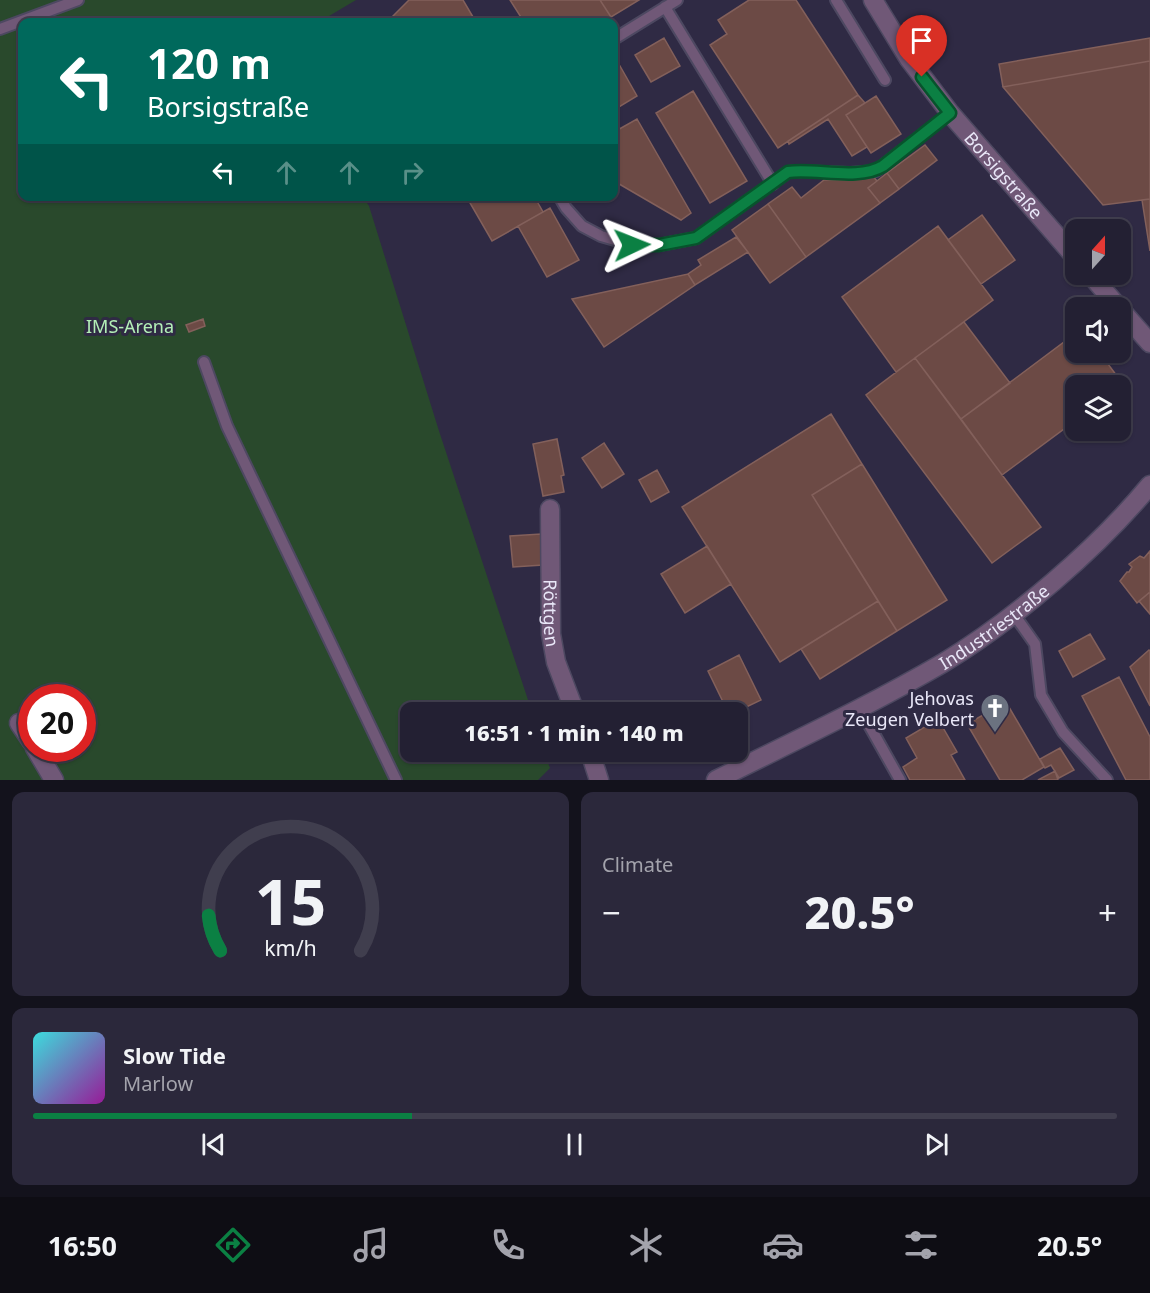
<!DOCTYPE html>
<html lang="en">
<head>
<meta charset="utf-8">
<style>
  :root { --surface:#232033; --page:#2b283b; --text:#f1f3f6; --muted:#a3a3ac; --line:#403e4e; --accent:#0b8043 }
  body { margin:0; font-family:"Noto Sans",sans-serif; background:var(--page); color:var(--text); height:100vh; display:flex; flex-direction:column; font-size:22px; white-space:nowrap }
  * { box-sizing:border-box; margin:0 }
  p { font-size:20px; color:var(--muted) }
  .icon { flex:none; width:33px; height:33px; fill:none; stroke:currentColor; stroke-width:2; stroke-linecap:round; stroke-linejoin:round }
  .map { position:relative; height:780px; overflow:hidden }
  .side { display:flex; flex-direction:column; gap:12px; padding:12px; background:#13121c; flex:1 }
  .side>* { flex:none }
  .hud { position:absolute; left:18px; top:18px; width:600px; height:183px; border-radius:12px; box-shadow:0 2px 4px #0004,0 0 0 2px var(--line); background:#00695c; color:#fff; overflow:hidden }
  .needle { width:39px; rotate:21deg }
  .fabs { position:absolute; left:1065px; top:219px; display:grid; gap:12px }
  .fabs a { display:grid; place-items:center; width:66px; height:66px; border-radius:12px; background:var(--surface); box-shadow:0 2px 4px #0004,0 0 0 2px var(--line); font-size:30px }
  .speed { position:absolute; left:18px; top:684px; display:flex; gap:12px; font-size:30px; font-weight:700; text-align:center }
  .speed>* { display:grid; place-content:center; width:78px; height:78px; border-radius:50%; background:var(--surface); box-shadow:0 2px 4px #0004,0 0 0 2px var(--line); line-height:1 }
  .speed .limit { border:9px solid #d22; background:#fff; color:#111 }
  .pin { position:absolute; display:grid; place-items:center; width:51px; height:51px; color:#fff; margin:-62px -26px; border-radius:50% 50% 50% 0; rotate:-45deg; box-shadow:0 0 6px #0007 }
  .pin .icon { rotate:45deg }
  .me { position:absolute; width:66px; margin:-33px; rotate:88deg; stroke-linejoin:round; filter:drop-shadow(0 0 4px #0008) }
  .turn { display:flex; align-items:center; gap:21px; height:126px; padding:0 30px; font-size:27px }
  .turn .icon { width:78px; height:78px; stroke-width:2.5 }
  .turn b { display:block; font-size:42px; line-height:51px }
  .lanes { display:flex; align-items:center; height:57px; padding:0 30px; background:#0003; justify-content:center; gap:30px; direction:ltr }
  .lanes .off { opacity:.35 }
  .big { font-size:45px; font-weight:800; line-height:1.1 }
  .side .widget { flex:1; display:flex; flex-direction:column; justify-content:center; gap:9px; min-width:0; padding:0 21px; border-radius:12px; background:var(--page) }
  .side .dial { align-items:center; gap:0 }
  .dial svg { height:156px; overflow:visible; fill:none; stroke:var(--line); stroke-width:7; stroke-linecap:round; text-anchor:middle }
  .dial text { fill:var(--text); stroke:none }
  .song { display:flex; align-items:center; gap:18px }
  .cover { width:72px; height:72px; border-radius:9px; background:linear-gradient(135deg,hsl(180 70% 55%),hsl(300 70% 35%)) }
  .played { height:6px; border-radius:3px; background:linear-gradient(90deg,var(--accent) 35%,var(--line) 35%) }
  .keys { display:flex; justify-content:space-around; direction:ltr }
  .heat { display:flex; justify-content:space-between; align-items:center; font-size:33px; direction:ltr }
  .side .tiles { flex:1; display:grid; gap:12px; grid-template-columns:1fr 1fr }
  .widget:last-child { grid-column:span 2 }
  .trip { position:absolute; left:400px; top:702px; width:348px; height:60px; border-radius:12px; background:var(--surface); box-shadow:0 2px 4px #0004,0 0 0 2px var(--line); font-weight:800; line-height:60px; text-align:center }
  .tabs { display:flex; height:96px; justify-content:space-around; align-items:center; background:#0e0d14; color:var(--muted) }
  .tabs .icon { width:42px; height:42px }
  .tabs .selected { color:var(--accent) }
  .tabs b { font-size:27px; color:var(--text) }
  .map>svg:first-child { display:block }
  .green { fill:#29492c; fill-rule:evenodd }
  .building { fill:#6c4a45; stroke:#83605b; stroke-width:1.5 }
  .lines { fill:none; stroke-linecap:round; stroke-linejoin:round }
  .lane-casing { stroke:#4d4861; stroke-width:14 }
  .street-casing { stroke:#4d4861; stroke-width:21 }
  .lane { stroke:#705877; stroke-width:10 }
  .street { stroke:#705877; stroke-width:18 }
  .route-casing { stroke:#07532c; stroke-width:15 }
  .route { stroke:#0b8043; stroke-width:10 }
  .labels { text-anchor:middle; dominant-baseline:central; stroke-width:6; stroke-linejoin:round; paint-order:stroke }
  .street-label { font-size:18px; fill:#e9e7f8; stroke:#2f2a44 }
  .park-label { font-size:18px; fill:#b3efb7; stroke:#2f2a44 }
  .poi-label { font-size:18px; fill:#e9e7f8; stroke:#2f2a44; text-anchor:end }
</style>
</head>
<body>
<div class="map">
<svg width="1150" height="780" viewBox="0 0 1150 780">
  <rect width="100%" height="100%" fill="#2f2a44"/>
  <path class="green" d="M0,0H356L319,22H22V196L363,197L369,206L439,431L532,712H411V752H544L550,768L538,780H0ZM32,698H82V748H32Z"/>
  <path class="building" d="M409,0H463L476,22H387Z
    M510,0H600L611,17L602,22H524Z
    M600,0H639L611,17Z
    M749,0H796L858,95L778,148L710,45L727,34L718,20Z
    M664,38L680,66L651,82L635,55Z
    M1150,38V61L1003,87L999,64Z
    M1150,61V199L1103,205L1003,87Z
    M620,66L637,96L614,110V70Z
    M693,91L747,181L710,203L656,113Z
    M858,95L865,103L846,115L867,147L852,156L828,119L789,144L788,141Z
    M876,96L901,134L871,153L846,115Z
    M637,119L691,213L681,220L614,181V132Z
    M925,145L937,160L899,189L887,173Z
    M887,173L899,189L880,203L868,188Z
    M861,174L872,175L877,181L868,188L880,203L806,257L768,204L792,187L801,198L824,180L861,179Z
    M466,196H534L543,212L492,241Z
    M1150,199V251L1142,200Z
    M768,204L806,257L770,283L732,230Z
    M550,208L579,260L547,277L518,226Z
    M982,215L1015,260L981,284L948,240Z
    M938,226L993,300L896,372L842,297Z
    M736,237L748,252L695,285L688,274L701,265L698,260Z
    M688,274L695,285L604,347L572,299Z
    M203,319L205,326L189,332L186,325Z
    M964,322L1010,383L961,419L915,358Z
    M1076,333V352H1099L1123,384L1120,386H1076V420L1002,475L961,419Z
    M915,358L1041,527L992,563L866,395Z
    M831,414L862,464L812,495L878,601L780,662L682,507Z
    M557,439L564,475L561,476L564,492L543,496L533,444Z
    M604,443L624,474L602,488L582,458Z
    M862,464L947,600L897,631L812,495Z
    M657,470L669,492L651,502L639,480Z
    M541,534L543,565L513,567L510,536Z
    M707,546L731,584L685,613L661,574Z
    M1150,551V592L1137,603L1120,581L1127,572H1129L1132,567L1129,564L1140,556L1144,558Z
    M1150,592V614L1139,601Z
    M878,601L897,631L820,679L801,649Z
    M1090,634L1105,659L1073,677L1059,651Z
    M1149,650L1150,651V706L1130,667Z
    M739,655L761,700L736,712H728L708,671Z
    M1119,677L1150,737V780H1126L1082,696Z
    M1006,702L1044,767L1022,780H1000L967,724Z
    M938,719L957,752L951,755L965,780H910L903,767L917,758L906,738Z
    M1060,748L1074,770L1059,778L1051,765L1045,768L1040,759Z
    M1055,771L1058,780H1038Z"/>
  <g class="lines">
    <g class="lane-casing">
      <path id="lane" d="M836,0L885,80
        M665,7L773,184
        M0,29L78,0
        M614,39L677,0
        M559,196L566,208L582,226L601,236L632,245H659L696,238L788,172L799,171L850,173L876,171L950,113
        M204,362L227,426L396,780
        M1013,613L1035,644L1041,695L1063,732L1107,780
        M860,709L900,780"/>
    </g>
    <g class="street-casing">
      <g id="street">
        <path id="s1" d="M873,0L909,59L950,113L1076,258"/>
        <path d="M1090,274L1119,308"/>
        <path d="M1120,309L1150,343"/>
        <path id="s2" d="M550,509L551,634L556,662L575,712"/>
        <path d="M19,723L32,742"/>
        <path d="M35,748L54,780"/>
        <path d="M590,752L599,780"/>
        <path id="s3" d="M716,780C792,742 869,706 943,663C1014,620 1097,549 1150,485"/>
      </g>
    </g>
    <use href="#lane" class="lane"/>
    <use href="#street" class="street"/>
  </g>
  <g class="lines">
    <g class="route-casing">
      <path id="route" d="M632,245H659L696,238L788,172C816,168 858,181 883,166L950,113L922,77"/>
    </g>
    <use href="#route" class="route"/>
  </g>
  <defs>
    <g id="church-pin" transform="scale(1.5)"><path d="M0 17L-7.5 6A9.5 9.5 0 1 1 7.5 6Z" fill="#6b7280" stroke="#2f2a44"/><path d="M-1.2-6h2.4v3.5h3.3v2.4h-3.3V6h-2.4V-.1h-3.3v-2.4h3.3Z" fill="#fff"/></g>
  </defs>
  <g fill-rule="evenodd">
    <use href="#church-pin" x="995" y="708"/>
  </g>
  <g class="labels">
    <g class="street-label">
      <text stroke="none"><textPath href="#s1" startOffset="219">Borsigstraße</textPath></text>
      <text stroke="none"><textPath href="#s2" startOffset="104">Röttgen</textPath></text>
      <text stroke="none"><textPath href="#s3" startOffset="318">Industriestraße</textPath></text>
    </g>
    <g class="park-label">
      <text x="130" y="326">IMS-Arena</text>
    </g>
    <g class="poi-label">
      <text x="974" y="698">Jehovas<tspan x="974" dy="21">Zeugen Velbert</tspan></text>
    </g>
  </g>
</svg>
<div class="fabs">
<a><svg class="needle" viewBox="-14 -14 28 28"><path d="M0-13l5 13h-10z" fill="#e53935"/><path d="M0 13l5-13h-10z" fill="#a3a3ac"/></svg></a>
<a><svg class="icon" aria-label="sound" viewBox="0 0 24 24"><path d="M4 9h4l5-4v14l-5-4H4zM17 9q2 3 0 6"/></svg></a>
<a><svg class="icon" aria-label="layers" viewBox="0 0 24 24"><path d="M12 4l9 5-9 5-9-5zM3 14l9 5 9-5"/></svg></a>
</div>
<div class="speed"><div class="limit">20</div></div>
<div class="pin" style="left:922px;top:77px;background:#d93025"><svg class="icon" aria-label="arrive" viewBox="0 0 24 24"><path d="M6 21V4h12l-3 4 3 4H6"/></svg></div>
<svg class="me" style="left:632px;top:245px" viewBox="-20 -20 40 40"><path d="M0-17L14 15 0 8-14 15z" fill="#0b8043" stroke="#fff" stroke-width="4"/></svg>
<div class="trip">16:51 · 1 min · 140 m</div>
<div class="hud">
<div class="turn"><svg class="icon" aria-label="left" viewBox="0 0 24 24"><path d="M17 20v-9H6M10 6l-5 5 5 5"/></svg><div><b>120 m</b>Borsigstraße</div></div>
<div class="lanes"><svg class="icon" aria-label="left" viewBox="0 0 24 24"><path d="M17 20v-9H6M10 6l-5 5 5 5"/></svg><svg class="icon off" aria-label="ahead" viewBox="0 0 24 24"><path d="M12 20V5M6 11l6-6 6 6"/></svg><svg class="icon off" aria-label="ahead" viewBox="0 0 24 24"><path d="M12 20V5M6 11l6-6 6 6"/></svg><svg class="icon off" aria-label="right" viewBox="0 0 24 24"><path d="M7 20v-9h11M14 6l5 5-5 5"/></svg></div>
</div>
</div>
<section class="side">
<div class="tiles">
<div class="widget dial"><svg viewBox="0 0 100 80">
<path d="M14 69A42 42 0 1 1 86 69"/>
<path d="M14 69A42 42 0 0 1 8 51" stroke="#0b8043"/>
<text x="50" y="56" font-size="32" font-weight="700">15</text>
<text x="50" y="72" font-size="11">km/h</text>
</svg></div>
<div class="widget"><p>Climate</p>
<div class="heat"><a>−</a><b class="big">20.5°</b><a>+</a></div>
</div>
<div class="widget">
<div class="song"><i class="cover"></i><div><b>Slow Tide</b><p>Marlow</p></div></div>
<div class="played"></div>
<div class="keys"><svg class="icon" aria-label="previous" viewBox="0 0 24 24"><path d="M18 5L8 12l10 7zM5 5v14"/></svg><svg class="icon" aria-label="pause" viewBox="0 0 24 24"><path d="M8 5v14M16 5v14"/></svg><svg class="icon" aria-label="next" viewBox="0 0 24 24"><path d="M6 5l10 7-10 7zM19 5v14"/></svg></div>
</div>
</div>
</section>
<nav class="tabs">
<b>16:50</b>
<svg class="icon selected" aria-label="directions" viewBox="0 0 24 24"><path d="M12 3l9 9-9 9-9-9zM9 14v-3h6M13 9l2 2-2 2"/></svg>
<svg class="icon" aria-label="music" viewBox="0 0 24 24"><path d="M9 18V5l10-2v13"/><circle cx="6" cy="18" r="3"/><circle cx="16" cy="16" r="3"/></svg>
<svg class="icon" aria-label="phone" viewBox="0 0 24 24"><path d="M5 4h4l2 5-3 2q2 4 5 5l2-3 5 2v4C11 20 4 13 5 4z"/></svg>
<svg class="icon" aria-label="climate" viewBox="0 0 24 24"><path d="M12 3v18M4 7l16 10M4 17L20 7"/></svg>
<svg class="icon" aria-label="car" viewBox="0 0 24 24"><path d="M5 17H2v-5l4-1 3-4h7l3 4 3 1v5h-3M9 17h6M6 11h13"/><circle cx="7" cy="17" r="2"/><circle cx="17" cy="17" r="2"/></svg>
<svg class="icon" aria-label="filters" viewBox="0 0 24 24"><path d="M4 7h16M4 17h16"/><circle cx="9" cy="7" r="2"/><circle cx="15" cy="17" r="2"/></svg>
<b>20.5°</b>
</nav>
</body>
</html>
